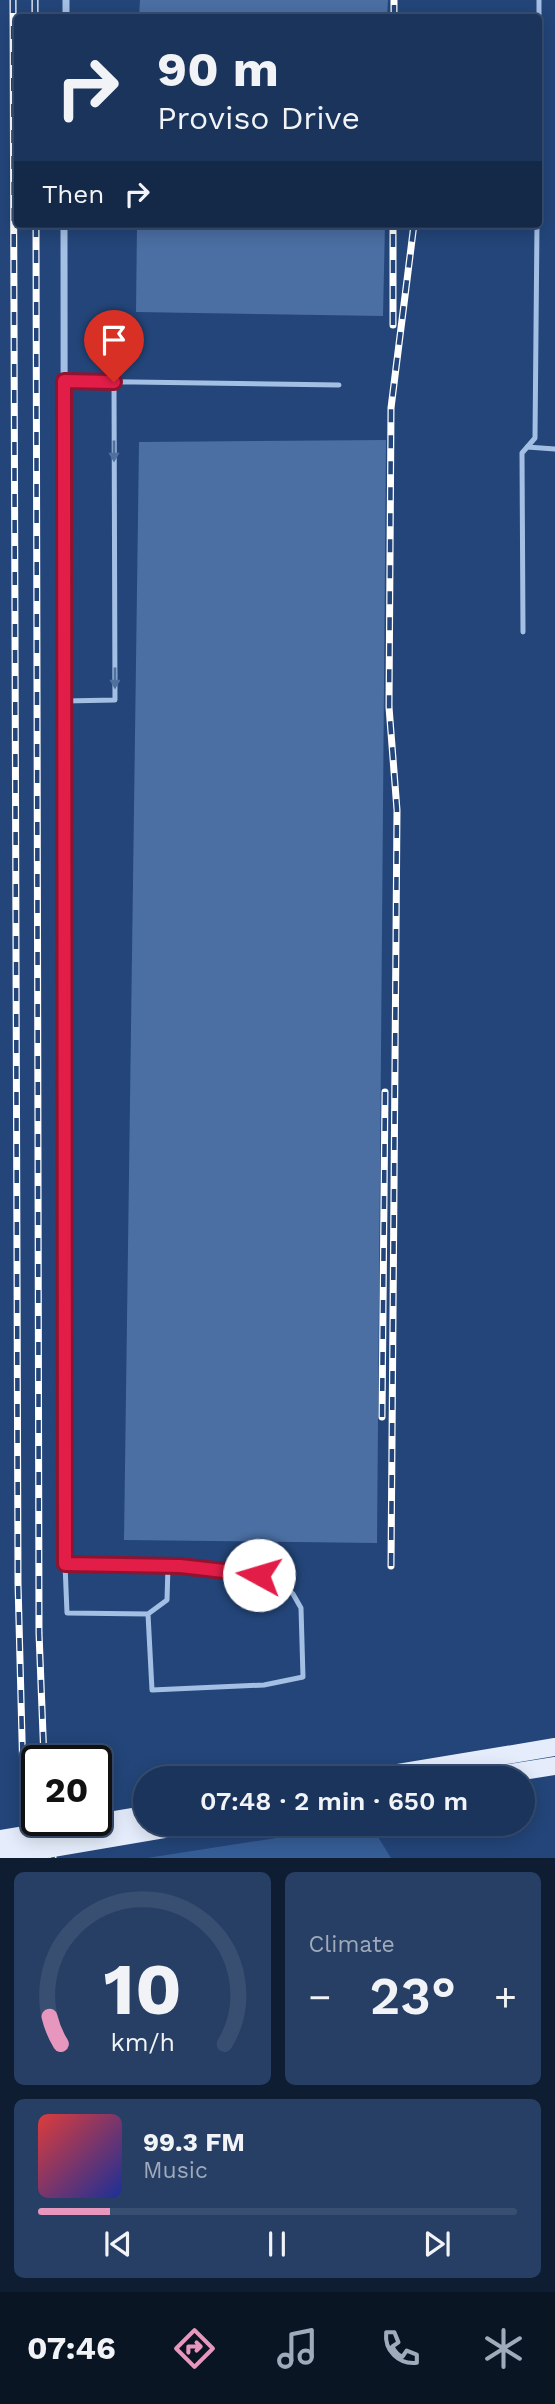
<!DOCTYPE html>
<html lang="en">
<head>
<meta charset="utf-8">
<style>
  :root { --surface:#1a345b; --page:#273f64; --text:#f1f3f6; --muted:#9faabb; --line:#384f71; --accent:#e797bd }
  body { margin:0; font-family:"Work Sans",sans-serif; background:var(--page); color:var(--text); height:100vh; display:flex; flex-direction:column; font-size:26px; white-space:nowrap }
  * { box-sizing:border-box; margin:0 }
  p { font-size:23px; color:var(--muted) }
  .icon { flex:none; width:38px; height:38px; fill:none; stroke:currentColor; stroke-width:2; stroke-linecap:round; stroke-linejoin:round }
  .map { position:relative; height:1858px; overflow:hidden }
  .side { display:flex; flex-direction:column; gap:14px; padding:14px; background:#0e1d32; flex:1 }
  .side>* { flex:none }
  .hud { position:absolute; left:14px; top:14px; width:528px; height:214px; border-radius:7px; box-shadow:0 4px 18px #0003,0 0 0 2px var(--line); background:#1a345b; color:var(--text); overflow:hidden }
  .speed { position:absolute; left:21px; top:1745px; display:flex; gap:14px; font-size:35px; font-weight:700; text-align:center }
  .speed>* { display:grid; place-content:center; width:91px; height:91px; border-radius:50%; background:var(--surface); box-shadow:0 4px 18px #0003,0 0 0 2px var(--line); line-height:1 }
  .speed .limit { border:4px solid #111; border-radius:10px; background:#fff; color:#111 }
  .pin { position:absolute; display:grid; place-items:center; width:60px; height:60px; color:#fff; margin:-72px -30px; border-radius:50% 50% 50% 0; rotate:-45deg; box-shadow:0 0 7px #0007 }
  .pin .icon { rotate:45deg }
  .me { position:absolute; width:77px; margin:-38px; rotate:276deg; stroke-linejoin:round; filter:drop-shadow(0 0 5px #0008) }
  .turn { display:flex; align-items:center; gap:24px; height:147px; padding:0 28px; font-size:32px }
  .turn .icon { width:91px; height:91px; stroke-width:2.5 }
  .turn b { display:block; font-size:49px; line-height:60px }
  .then { display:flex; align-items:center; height:66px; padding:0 28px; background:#0003; gap:14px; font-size:26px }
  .big { font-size:52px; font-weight:600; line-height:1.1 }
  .side .widget { flex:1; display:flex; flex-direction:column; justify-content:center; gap:10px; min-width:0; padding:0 24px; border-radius:10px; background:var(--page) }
  .side .dial { align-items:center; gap:0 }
  .dial svg { height:182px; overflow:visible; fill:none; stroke:var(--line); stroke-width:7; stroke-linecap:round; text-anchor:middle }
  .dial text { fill:var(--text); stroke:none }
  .song { display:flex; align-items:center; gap:21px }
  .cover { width:84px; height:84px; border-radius:10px; background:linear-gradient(135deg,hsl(0 70% 55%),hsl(230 70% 35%)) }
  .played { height:7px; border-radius:4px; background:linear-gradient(90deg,var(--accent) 15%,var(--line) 15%) }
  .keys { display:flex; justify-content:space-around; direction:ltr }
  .heat { display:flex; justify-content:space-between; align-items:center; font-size:38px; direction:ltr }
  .side .tiles { flex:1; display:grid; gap:14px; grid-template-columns:1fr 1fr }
  .widget:last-child { grid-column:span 2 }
  .trip { position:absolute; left:133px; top:1766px; width:402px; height:70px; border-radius:35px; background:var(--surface); box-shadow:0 4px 18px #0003,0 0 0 2px var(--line); font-weight:600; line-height:70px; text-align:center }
  .menu { display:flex; height:112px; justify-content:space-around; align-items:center; background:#0a1524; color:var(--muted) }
  .menu .icon { width:49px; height:49px }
  .menu .active { color:var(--accent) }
  .menu b { font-size:32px; color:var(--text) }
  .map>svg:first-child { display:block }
  .green { fill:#365e97 }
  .building { fill:#4b6fa3 }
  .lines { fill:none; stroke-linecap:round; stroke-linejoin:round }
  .lane { stroke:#a4bfe4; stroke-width:5 }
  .street { stroke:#a4bfe4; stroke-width:7 }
  .primary { stroke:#e5edfc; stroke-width:18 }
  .rail-casing { stroke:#fff; stroke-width:7 }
  .rail { stroke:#234579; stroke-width:4.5; stroke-dasharray:13; stroke-linecap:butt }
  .primary-bridge { stroke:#e5edfc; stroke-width:18 }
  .oneway { fill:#50709e }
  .route-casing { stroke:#92132f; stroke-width:18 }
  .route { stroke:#e11d48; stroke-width:12 }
</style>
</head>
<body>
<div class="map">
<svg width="555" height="1858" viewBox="0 0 555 1858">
  <rect width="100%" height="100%" fill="#234579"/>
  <path class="green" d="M366,1824H370L391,1858H147Z"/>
  <path class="building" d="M140,0H388L387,18H139Z
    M137,224H385L383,316L136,312Z
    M386,440L377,1543L124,1540L139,442Z"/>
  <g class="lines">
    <path class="lane" d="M539,18V0
      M64,381L339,385
      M527,447L555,449
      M523,632L522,453L535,438L537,224
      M64,701L115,700L114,382
      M65,1564L180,1566L259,1575L279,1582L293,1594L301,1608L303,1677L264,1685L152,1690L148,1614L67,1613Z
      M148,1614L167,1600L168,1566"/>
    <path class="street" d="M66,18V0
      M64,224L65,1564"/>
    <path class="primary" d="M368,1778L555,1747
      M478,1778L555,1766"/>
    <g class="rail-casing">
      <path id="rail" d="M13,0L18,1583L23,1777L29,1858
        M35,0V18
        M394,18V0
        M36,224L39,1633L44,1760
        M393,325V224
        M382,1417L385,1092
        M391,1566L397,810L389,707L391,408L414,224
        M49,1820L53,1858"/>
    </g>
    <use href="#rail" class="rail"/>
    <path class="primary-bridge" d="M0,1839L145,1815
      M0,1857L195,1824"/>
  </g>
  <defs><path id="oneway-solid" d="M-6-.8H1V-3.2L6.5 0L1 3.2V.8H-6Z" transform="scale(1.75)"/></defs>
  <g class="oneway">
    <use href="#oneway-solid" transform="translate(114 451) rotate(90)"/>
    <use href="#oneway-solid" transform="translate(115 678) rotate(90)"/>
  </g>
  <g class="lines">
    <g class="route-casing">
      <path id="route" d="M114,382L64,381L65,1564L180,1566L259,1575"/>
    </g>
    <use href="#route" class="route"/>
  </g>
</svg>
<div class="speed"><div class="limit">20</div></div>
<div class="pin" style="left:114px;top:382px;background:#d93025"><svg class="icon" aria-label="arrive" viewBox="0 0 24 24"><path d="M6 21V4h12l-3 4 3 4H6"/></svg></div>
<svg class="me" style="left:259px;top:1575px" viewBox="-20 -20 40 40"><circle r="19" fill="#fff"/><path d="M0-13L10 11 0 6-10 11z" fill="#e11d48"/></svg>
<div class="trip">07:48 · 2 min · 650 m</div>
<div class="hud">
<div class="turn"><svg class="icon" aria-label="right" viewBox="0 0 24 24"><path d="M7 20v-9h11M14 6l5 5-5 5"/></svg><div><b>90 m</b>Proviso Drive</div></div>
<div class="then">Then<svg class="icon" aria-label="right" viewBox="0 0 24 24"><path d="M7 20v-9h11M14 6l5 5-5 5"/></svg></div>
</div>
</div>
<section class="side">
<div class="tiles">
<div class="widget dial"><svg viewBox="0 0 100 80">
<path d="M14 69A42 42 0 1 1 86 69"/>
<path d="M14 69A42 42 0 0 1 9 57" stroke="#e797bd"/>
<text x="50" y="56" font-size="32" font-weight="700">10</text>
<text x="50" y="72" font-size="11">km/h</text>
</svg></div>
<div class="widget"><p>Climate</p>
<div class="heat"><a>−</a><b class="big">23°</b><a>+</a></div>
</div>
<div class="widget">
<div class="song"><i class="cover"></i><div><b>99.3 FM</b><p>Music</p></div></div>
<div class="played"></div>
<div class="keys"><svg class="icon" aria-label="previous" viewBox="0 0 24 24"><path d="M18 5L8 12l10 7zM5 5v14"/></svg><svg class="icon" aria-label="pause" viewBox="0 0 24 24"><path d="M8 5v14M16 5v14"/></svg><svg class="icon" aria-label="next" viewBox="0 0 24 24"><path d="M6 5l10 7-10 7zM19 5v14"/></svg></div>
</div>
</div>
</section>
<nav class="menu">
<b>07:46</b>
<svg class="icon active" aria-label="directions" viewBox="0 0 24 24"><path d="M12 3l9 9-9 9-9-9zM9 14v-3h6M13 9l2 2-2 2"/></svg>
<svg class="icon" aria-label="music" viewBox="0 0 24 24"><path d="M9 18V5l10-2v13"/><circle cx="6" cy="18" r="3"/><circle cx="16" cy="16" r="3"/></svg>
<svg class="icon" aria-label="phone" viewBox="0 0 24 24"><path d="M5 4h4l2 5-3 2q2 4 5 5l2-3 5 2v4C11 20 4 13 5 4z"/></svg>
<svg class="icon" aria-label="climate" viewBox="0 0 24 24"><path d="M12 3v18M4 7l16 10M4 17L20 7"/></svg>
</nav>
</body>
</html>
